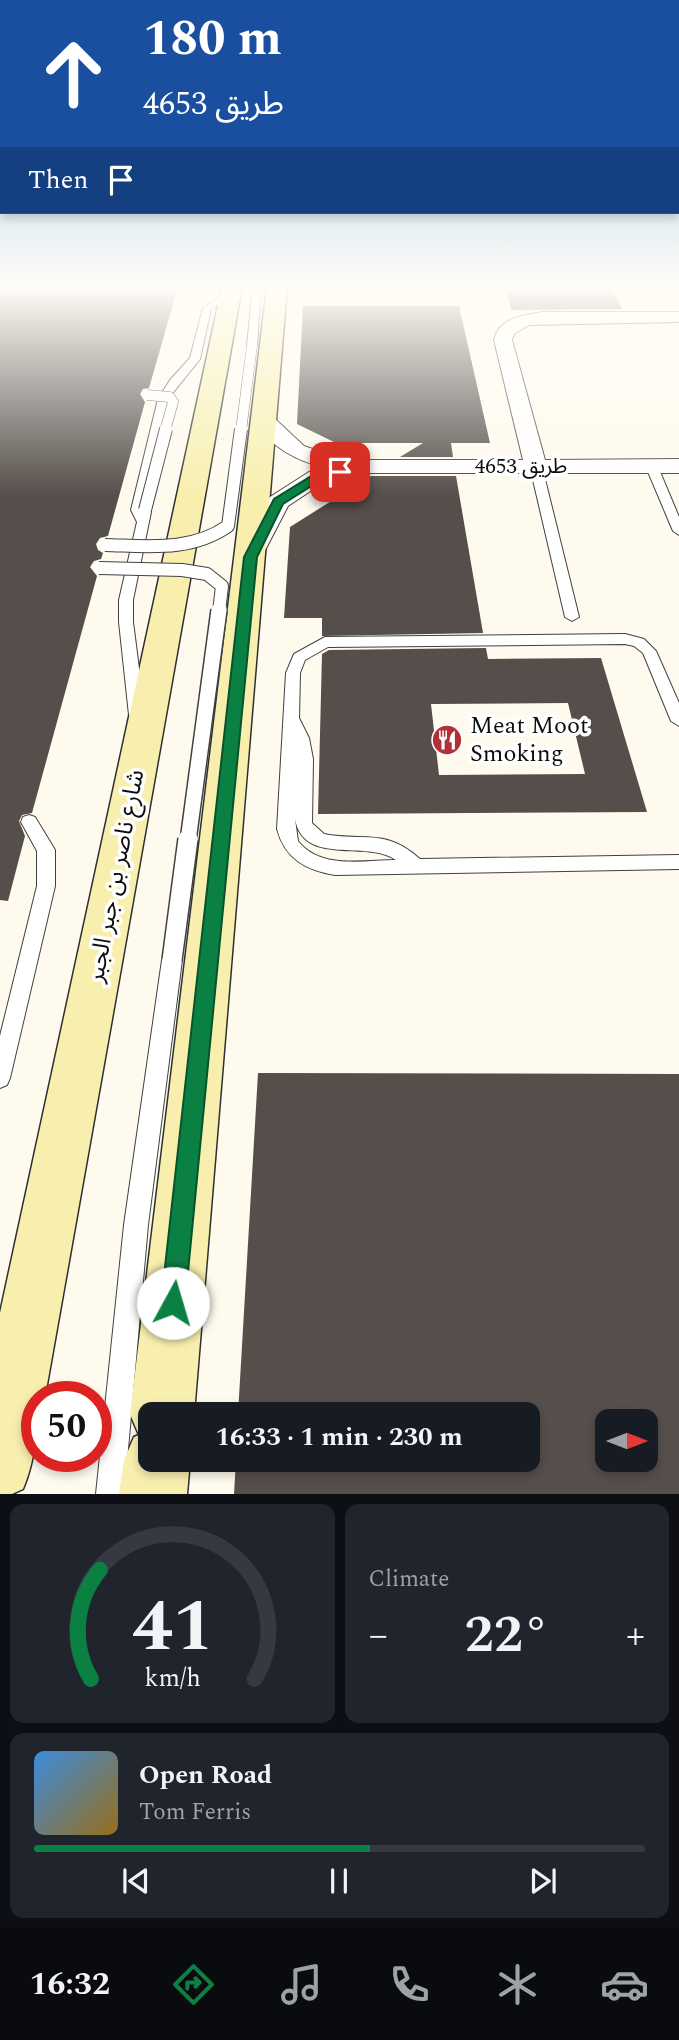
<!DOCTYPE html>
<html lang="en">
<head>
<meta charset="utf-8">
<style>
  :root { --surface:#171b24; --page:#20242c; --text:#f1f3f6; --muted:#9ea1a6; --line:#363941; --accent:#0b8043 }
  body { margin:0; font-family:Spectral,"Noto Sans Arabic",serif; background:var(--page); color:var(--text); height:100vh; display:flex; flex-direction:column; font-size:26px; white-space:nowrap }
  * { box-sizing:border-box; margin:0 }
  p { font-size:23px; color:var(--muted) }
  .icon { flex:none; width:38px; height:38px; fill:none; stroke:currentColor; stroke-width:2; stroke-linecap:round; stroke-linejoin:round }
  .map { position:relative; height:1494px; overflow:hidden }
  .details { display:flex; flex-direction:column; gap:10px; padding:10px; background:#0d0f14; flex:1 }
  .details>* { flex:none }
  .guide { position:absolute; left:0px; top:0px; width:679px; height:214px; box-shadow:0 4px 10px #0003; background:#1a4fa0; color:#fff; overflow:hidden }
  .needle { width:46px; rotate:90deg }
  .controls { position:absolute; left:595px; top:1409px; display:grid; gap:14px }
  .controls a { display:grid; place-items:center; width:63px; height:63px; border-radius:14px; background:var(--surface); box-shadow:0 4px 10px #0003; font-size:35px }
  .speed { position:absolute; left:21px; top:1381px; display:flex; gap:14px; font-size:35px; font-weight:700; text-align:center }
  .speed>* { display:grid; place-content:center; width:91px; height:91px; border-radius:50%; background:var(--surface); box-shadow:0 4px 10px #0003; line-height:1 }
  .speed .limit { border:10px solid #d22; background:#fff; color:#111 }
  .pin { position:absolute; display:grid; place-items:center; width:60px; height:60px; color:#fff; margin:-30px; border-radius:14px; box-shadow:0 4px 10px #0006 }
  .me { position:absolute; width:77px; margin:-38px; rotate:6deg; stroke-linejoin:round; filter:drop-shadow(0 0 5px #0008) }
  .turn { display:flex; align-items:center; gap:24px; height:147px; padding:0 28px; font-size:32px }
  .turn .icon { width:91px; height:91px; stroke-width:2.5 }
  .turn b { display:block; font-size:49px; line-height:60px }
  .then { display:flex; align-items:center; height:66px; padding:0 28px; background:#0003; gap:14px; font-size:26px }
  .big { font-size:52px; font-weight:700; line-height:1.1 }
  .details .widget { flex:1; display:flex; flex-direction:column; justify-content:center; gap:10px; min-width:0; padding:0 24px; border-radius:14px; background:var(--page) }
  .details .dial { align-items:center; gap:0 }
  .dial svg { height:182px; overflow:visible; fill:none; stroke:var(--line); stroke-width:7; stroke-linecap:round; text-anchor:middle }
  .dial text { fill:var(--text); stroke:none }
  .song { display:flex; align-items:center; gap:21px }
  .cover { width:84px; height:84px; border-radius:10px; background:linear-gradient(135deg,hsl(210 70% 55%),hsl(40 70% 35%)) }
  .played { height:7px; border-radius:4px; background:linear-gradient(90deg,var(--accent) 55%,var(--line) 55%) }
  .keys { display:flex; justify-content:space-around; direction:ltr }
  .heat { display:flex; justify-content:space-between; align-items:center; font-size:38px; direction:ltr }
  .details .tiles { flex:1; display:grid; gap:10px; grid-template-columns:1fr 1fr }
  .widget:last-child { grid-column:span 2 }
  .trip { position:absolute; left:138px; top:1402px; width:402px; height:70px; border-radius:14px; background:var(--surface); box-shadow:0 4px 10px #0003; font-weight:700; line-height:70px; text-align:center }
  .tabs { display:flex; height:112px; justify-content:space-around; align-items:center; background:#090b0e; color:var(--muted) }
  .tabs .icon { width:49px; height:49px }
  .tabs .active { color:var(--accent) }
  .tabs b { font-size:32px; color:var(--text) }
  .map>svg:first-child { display:block }
  .building { fill:#554e4a; fill-rule:evenodd }
  .lines { fill:none; stroke-linecap:round; stroke-linejoin:round }
  .service-casing { stroke:#404040; stroke-width:2 }
  .minor-casing { stroke:#404040; stroke-width:2 }
  .secondary-casing { stroke:#2f2f2f; stroke-width:3 }
  .service { fill:#fff; fill-rule:evenodd }
  .minor { fill:#fff; fill-rule:evenodd }
  .secondary { fill:#f8efaf; fill-rule:evenodd }
  .service-bridge-far3-casing { stroke:#404040; stroke-width:11; stroke-linecap:butt }
  .service-bridge-far2-casing { stroke:#404040; stroke-width:14; stroke-linecap:butt }
  .service-bridge-far1-casing { stroke:#404040; stroke-width:18; stroke-linecap:butt }
  .service-bridge-casing { stroke:#404040; stroke-width:22; stroke-linecap:butt }
  .service-bridge-far3 { stroke:#fff; stroke-width:10 }
  .service-bridge-far2 { stroke:#fff; stroke-width:12 }
  .service-bridge-far1 { stroke:#fff; stroke-width:15 }
  .service-bridge { stroke:#fff; stroke-width:19 }
  .route { fill:#0b8043; stroke:#07532c; stroke-width:2 }
  .labels { text-anchor:middle; dominant-baseline:central; stroke-width:7; stroke-linejoin:round; paint-order:stroke }
  .far-street-label { font-size:21px; fill:#0d0d0d; stroke:#fff }
  .poi-label { font-size:24px; fill:#0d0d0d; stroke:#fff; text-anchor:start }
  .street-label { font-size:24px; fill:#0d0d0d; stroke:#fff }
</style>
</head>
<body>
<div class="map">
<svg width="679" height="1494" viewBox="0 0 679 1494">
  <rect width="100%" height="100%" fill="#fefaee"/>
  <path class="building" d="M0,287H178L149,388L143,389L140,394L145,402L108,536L100,538L96,544L98,550L103,553L101,559L94,561L90,567L97,576L32,813L22,815L19,821L25,836L8,901L0,900Z
    M506,287H612L622,309L511,310Z
    M303,306H459L490,443H451L453,457H400L423,443H336L297,424Z
    M371,476H456L483,633L322,636V618H284L290,527Z
    M486,648L488,659L601,658L647,812L318,814L322,654L329,650ZM568,703L585,774L439,775L431,704Z
    M258,1073L679,1074V1494H234L236,1460H528V1414H238ZM607,1421H646V1460H607Z"/>
  <g class="lines">
    <g class="service-casing">
      <path id="service" d="M253,287H261L257,345L252,348L247,345Z
        M228,292L235,294L211,309L200,359L168,399L143,509L151,512L133,600V622L145,715L137,720L129,715L119,622V600L137,522L131,510L158,399L170,380L190,358L203,308Z
        M536,464L542,467L579,617L572,621L565,617L530,467Z
        M652,464L658,467L679,517V535L673,531L646,467Z
        M625,634L644,639L656,651L679,703V726L671,721L643,653L634,646L625,644L328,647L305,660L300,673L299,718L309,738L313,759L312,823L324,834C364,842 384,827 420,859L679,855V869L335,875C306,870 285,859 277,829L286,673L294,654L325,637ZM295,819C304,867 366,839 396,860C364,860 321,870 298,841Z
        M29,815L35,817L55,850V886L10,1078L7,1085L0,1088V1036L37,886V851L21,822L23,817Z
        M172,952L179,954L182,960L148,1225L124,1494H96L124,1225L162,960L165,954Z"/>
    </g>
    <g class="minor-casing">
      <path id="minor" d="M543,312H679V322L529,325L514,334L512,340L545,460L679,459V473H359L324,482L288,506L259,562L250,565L241,562L237,557L270,497L309,472L327,468C296,461 273,448 254,422L257,417H273L304,446L333,456L362,460H523L494,340C499,318 523,315 543,312Z"/>
    </g>
    <g class="secondary-casing">
      <path id="secondary" d="M222,287H242L45,1396H37C37,1430 36,1458 23,1489L12,1494H0V1313Z
        M267,287H287L194,1414H150V1460H190L187,1494H119L124,1460L134,1437L139,1435L130,1414Z"/>
    </g>
    <use href="#service" class="service"/>
    <use href="#minor" class="minor"/>
    <use href="#secondary" class="secondary"/>
    <g class="service-bridge-far3-casing">
      <path id="service-bridge-far3" d="M147,395L170,397L173,402L165,431
        M241,431L252,345"/>
    </g>
    <g class="service-bridge-far2-casing">
      <path id="service-bridge-far2" d="M145,510L166,429
        M105,545C148,546 191,552 228,526L241,429
        M99,568L182,570L207,574L222,586L219,612"/>
    </g>
    <g class="service-bridge-far1-casing">
      <path id="service-bridge-far1" d="M188,841L219,610"/>
    </g>
    <g class="service-bridge-casing">
      <path id="service-bridge" d="M172,960L188,839"/>
    </g>
    <use href="#service-bridge-far3" class="service-bridge-far3"/>
    <use href="#service-bridge-far2" class="service-bridge-far2"/>
    <use href="#service-bridge-far1" class="service-bridge-far1"/>
    <use href="#service-bridge" class="service-bridge"/>
  </g>
  <linearGradient id="sky" x2="0" y2="1"><stop stop-color="#94c4ec"/><stop offset="0.58" stop-color="#fffdf7"/><stop offset="1" stop-color="#fffdf7" stop-opacity="0"/></linearGradient>
  <rect width="679" height="496" fill="url(#sky)"/>
  <path class="route" d="M340,469L344,470V475L321,480L283,504L257,557L185,1303L182,1312L173,1316L164,1312L161,1303L244,557L274,499L313,475Z"/>
  <defs>
    <g id="restaurant-disc" transform="scale(1.575)"><circle r="9.5" fill="#b13138" stroke="#fff"/><path d="M-5-6h1v4h1v-4h1v4h1v-4h1v5L-1.5 .5V6h-2V.5L-5-1ZM5-6V6H3V1.5H1.5Q1.5-4 5-6Z" fill="#fff"/></g>
  </defs>
  <g fill-rule="evenodd">
    <use href="#restaurant-disc" x="447" y="740"/>
  </g>
  <g class="labels">
    <g class="far-street-label">
      <text x="521" y="467">طريق 4653</text>
    </g>
    <g class="poi-label">
      <text x="470" y="726">Meat Moot<tspan x="470" dy="28">Smoking</tspan></text>
    </g>
    <g class="street-label">
      <text transform="translate(116 876) rotate(-79)">شارع ناصر بن جبر الجبر</text>
    </g>
  </g>
</svg>
<div class="controls">
<a><svg class="needle" viewBox="-14 -14 28 28"><path d="M0-13l5 13h-10z" fill="#e53935"/><path d="M0 13l5-13h-10z" fill="#9ea1a6"/></svg></a>
</div>
<div class="speed"><div class="limit">50</div></div>
<div class="pin" style="left:340px;top:472px;background:#d93025"><svg class="icon" aria-label="arrive" viewBox="0 0 24 24"><path d="M6 21V4h12l-3 4 3 4H6"/></svg></div>
<svg class="me" style="left:173px;top:1303px" viewBox="-20 -20 40 40"><circle r="19" fill="#fff"/><path d="M0-13L10 11 0 6-10 11z" fill="#0b8043"/></svg>
<div class="trip">16:33 · 1 min · 230 m</div>
<div class="guide">
<div class="turn"><svg class="icon" aria-label="ahead" viewBox="0 0 24 24"><path d="M12 20V5M6 11l6-6 6 6"/></svg><div><b>180 m</b>طريق 4653</div></div>
<div class="then">Then<svg class="icon" aria-label="arrive" viewBox="0 0 24 24"><path d="M6 21V4h12l-3 4 3 4H6"/></svg></div>
</div>
</div>
<section class="details">
<div class="tiles">
<div class="widget dial"><svg viewBox="0 0 100 80">
<path d="M14 69A42 42 0 1 1 86 69"/>
<path d="M14 69A42 42 0 0 1 18 21" stroke="#0b8043"/>
<text x="50" y="56" font-size="32" font-weight="700">41</text>
<text x="50" y="72" font-size="11">km/h</text>
</svg></div>
<div class="widget"><p>Climate</p>
<div class="heat"><a>−</a><b class="big">22°</b><a>+</a></div>
</div>
<div class="widget">
<div class="song"><i class="cover"></i><div><b>Open Road</b><p>Tom Ferris</p></div></div>
<div class="played"></div>
<div class="keys"><svg class="icon" aria-label="previous" viewBox="0 0 24 24"><path d="M18 5L8 12l10 7zM5 5v14"/></svg><svg class="icon" aria-label="pause" viewBox="0 0 24 24"><path d="M8 5v14M16 5v14"/></svg><svg class="icon" aria-label="next" viewBox="0 0 24 24"><path d="M6 5l10 7-10 7zM19 5v14"/></svg></div>
</div>
</div>
</section>
<nav class="tabs">
<b>16:32</b>
<svg class="icon active" aria-label="directions" viewBox="0 0 24 24"><path d="M12 3l9 9-9 9-9-9zM9 14v-3h6M13 9l2 2-2 2"/></svg>
<svg class="icon" aria-label="music" viewBox="0 0 24 24"><path d="M9 18V5l10-2v13"/><circle cx="6" cy="18" r="3"/><circle cx="16" cy="16" r="3"/></svg>
<svg class="icon" aria-label="phone" viewBox="0 0 24 24"><path d="M5 4h4l2 5-3 2q2 4 5 5l2-3 5 2v4C11 20 4 13 5 4z"/></svg>
<svg class="icon" aria-label="climate" viewBox="0 0 24 24"><path d="M12 3v18M4 7l16 10M4 17L20 7"/></svg>
<svg class="icon" aria-label="car" viewBox="0 0 24 24"><path d="M5 17H2v-5l4-1 3-4h7l3 4 3 1v5h-3M9 17h6M6 11h13"/><circle cx="7" cy="17" r="2"/><circle cx="17" cy="17" r="2"/></svg>
</nav>
</body>
</html>
